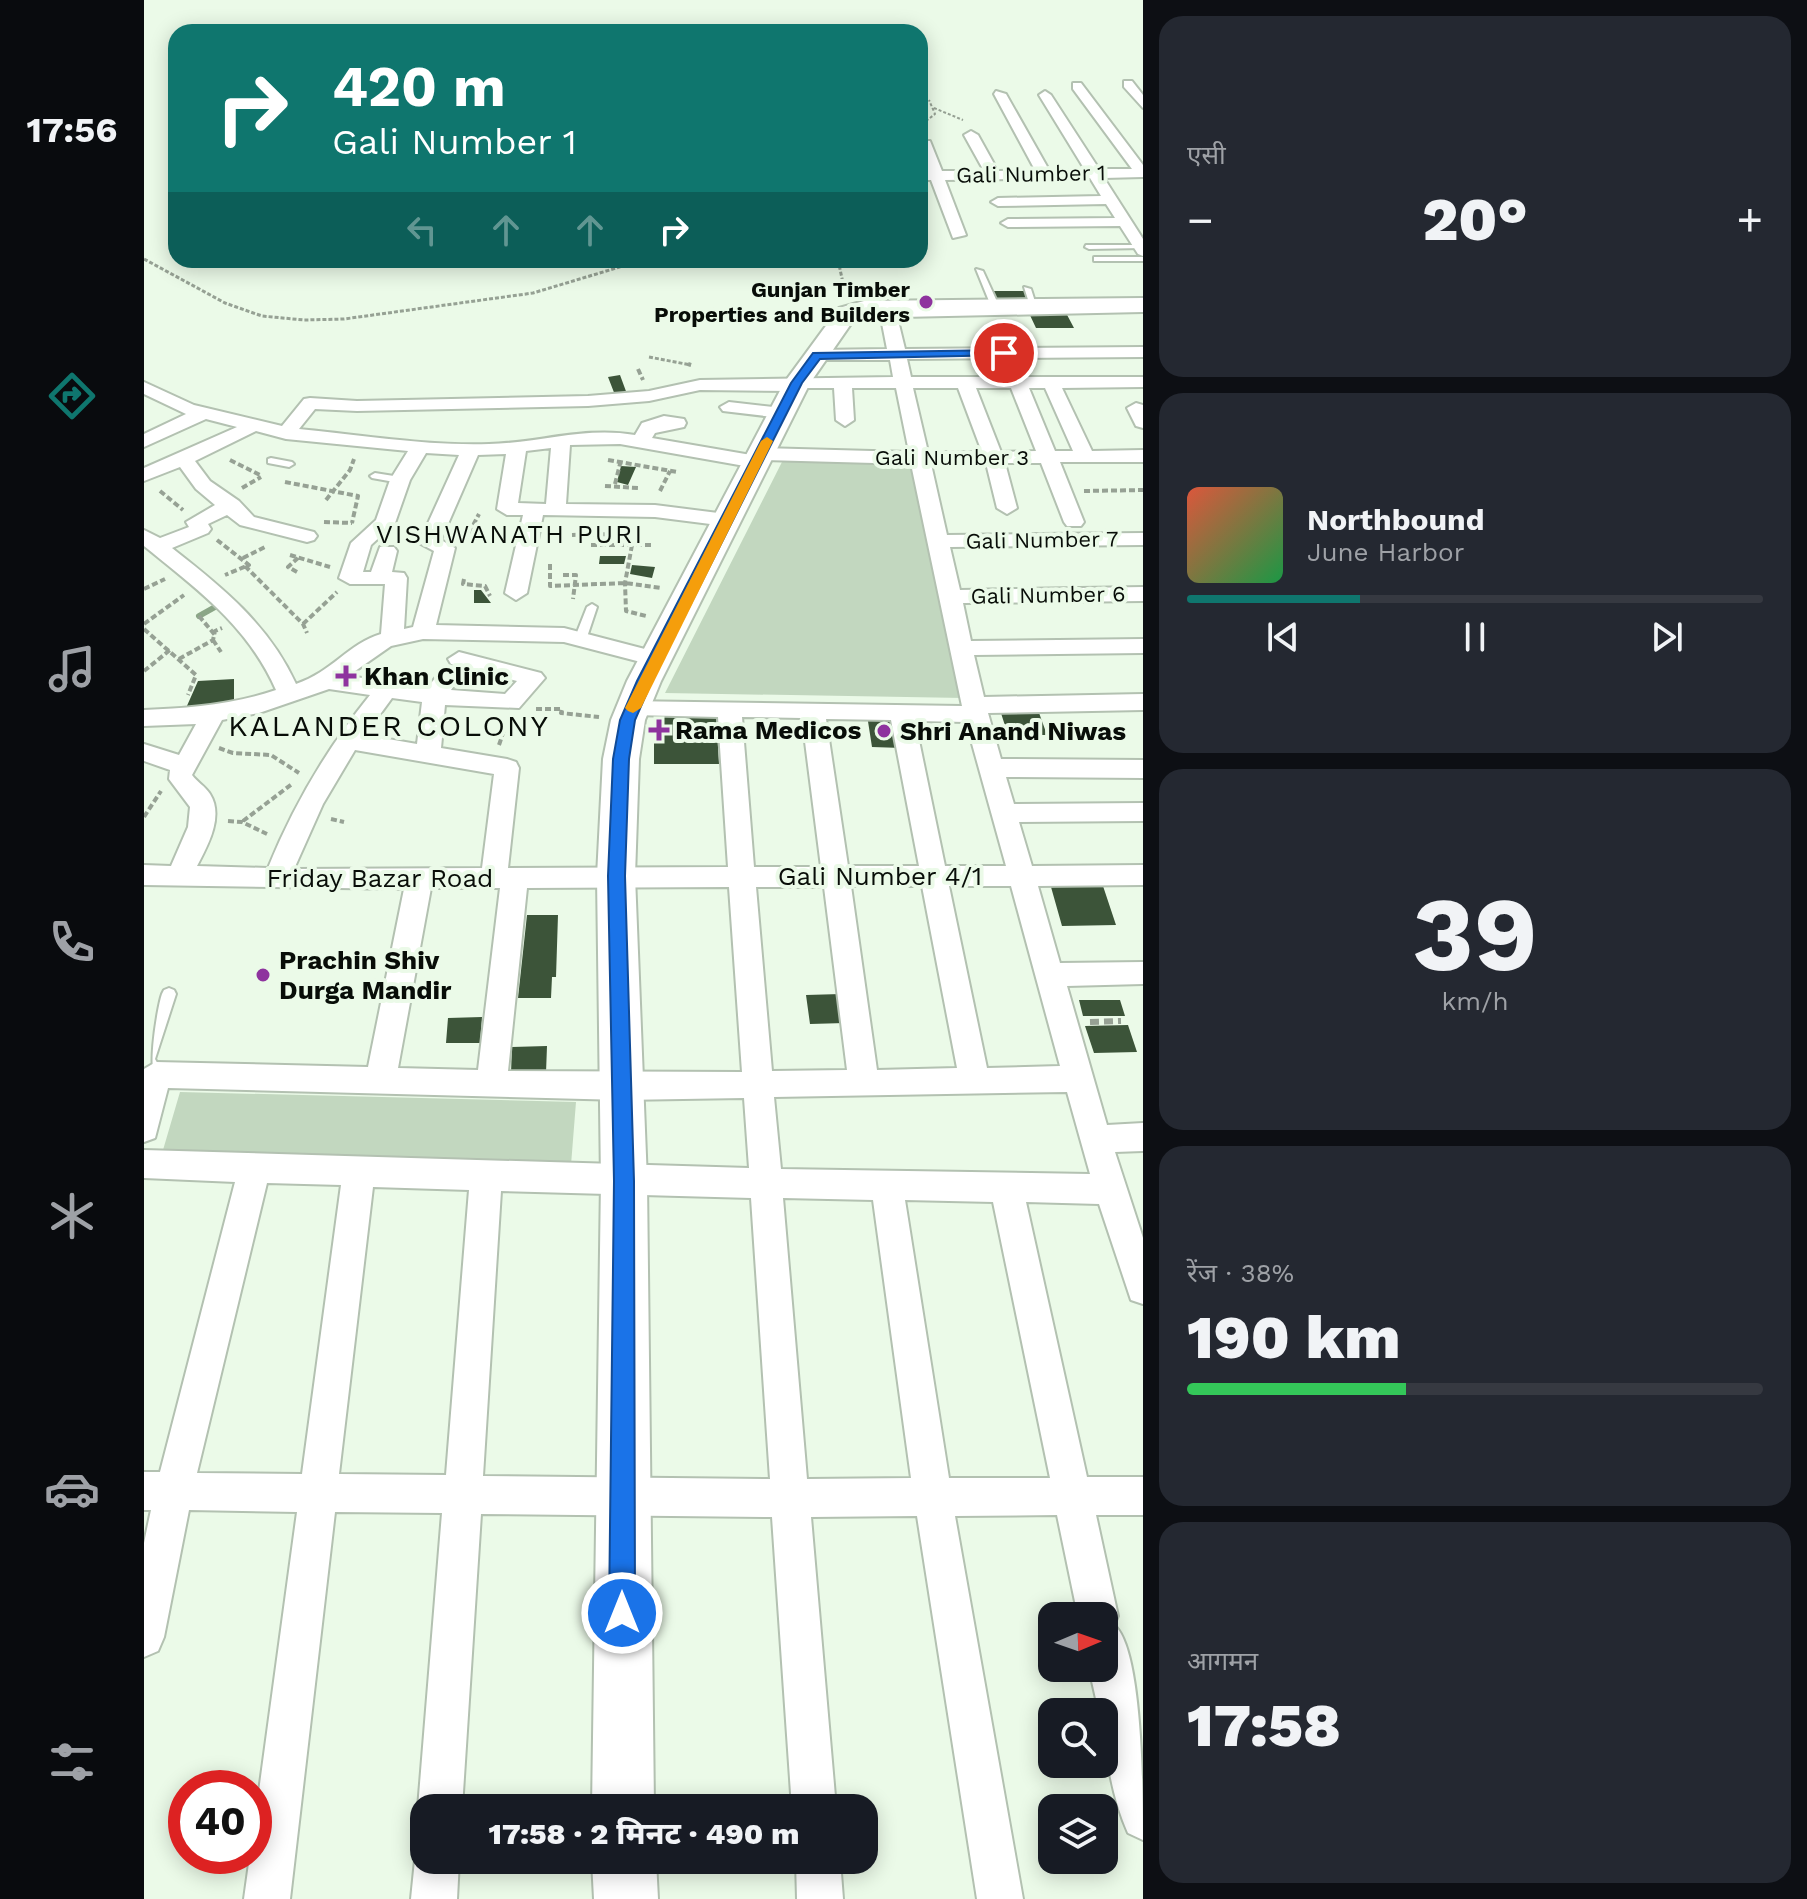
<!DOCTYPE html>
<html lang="hi">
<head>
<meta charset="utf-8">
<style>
  :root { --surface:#171b24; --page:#242831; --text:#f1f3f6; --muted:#9ea1a6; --line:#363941; --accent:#0f766e }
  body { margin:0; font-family:"Work Sans","Noto Sans Devanagari",sans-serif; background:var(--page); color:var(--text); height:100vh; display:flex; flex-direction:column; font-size:30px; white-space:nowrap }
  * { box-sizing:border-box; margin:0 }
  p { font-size:26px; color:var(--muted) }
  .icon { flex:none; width:44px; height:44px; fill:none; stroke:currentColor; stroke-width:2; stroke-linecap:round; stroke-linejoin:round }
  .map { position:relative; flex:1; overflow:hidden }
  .drawer { display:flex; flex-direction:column; gap:16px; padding:16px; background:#0d0f14; width:664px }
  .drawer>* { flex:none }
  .guide { position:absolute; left:24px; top:24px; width:760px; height:244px; border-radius:24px; box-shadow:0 4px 20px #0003; background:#0f766e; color:#fff; overflow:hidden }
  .needle { width:52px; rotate:88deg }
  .tools { position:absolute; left:894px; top:1602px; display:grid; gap:16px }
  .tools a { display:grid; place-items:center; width:80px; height:80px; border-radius:16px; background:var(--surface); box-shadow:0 4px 20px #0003; font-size:40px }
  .speed { position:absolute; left:24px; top:1770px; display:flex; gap:16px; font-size:40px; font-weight:700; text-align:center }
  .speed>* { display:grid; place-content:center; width:104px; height:104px; border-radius:50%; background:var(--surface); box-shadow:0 4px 20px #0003; line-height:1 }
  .speed .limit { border:12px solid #d22; background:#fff; color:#111 }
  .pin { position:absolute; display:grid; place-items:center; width:68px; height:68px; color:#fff; margin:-34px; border:4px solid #fff; border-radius:50%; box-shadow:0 2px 8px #0007 }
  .me { position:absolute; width:88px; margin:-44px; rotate:0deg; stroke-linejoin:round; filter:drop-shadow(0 0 6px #0008) }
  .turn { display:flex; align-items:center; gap:28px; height:168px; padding:0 32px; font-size:36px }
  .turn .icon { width:104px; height:104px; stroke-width:2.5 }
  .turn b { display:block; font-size:56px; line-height:68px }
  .lanes { display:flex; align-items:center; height:76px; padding:0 32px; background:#0003; justify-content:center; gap:40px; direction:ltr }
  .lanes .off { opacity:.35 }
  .big { font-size:60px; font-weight:800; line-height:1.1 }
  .drawer .tile { flex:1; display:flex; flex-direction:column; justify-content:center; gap:12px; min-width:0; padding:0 28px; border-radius:24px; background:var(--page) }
  .drawer .dial { align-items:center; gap:0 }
  .dial b { font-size:104px; line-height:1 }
  .song { display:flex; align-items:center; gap:24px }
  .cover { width:96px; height:96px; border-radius:12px; background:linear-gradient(135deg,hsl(10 70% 55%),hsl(140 70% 35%)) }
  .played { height:8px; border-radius:4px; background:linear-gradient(90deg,var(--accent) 30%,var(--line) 30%) }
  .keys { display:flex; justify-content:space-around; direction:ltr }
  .heat { display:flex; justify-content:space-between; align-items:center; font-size:44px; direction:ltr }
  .charge { height:12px; border-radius:6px; background:linear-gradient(90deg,#34c759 38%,var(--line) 0) }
  .trip { position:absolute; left:266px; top:1794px; width:468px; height:80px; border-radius:24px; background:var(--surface); box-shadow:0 4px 20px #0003; font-weight:800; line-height:80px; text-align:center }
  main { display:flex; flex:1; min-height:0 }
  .menu { display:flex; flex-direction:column; width:144px; justify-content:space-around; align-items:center; background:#090b0e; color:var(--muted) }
  .menu .icon { width:56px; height:56px }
  .menu .current { color:var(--accent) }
  .menu b { font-size:36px; color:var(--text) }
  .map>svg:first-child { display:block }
  .green { fill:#c2d7bf }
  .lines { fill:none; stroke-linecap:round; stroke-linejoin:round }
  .stream { stroke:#8ba687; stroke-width:6 }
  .building { fill:#3c5439 }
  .lane-casing { stroke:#b3c1b1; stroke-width:4 }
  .street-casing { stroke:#b3c1b1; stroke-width:4 }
  .secondary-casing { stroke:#b3c1b1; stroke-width:4 }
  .path-far3 { stroke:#96a194; stroke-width:2; stroke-dasharray:3 2; stroke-linecap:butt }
  .path-far2 { stroke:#96a194; stroke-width:3; stroke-dasharray:4 2; stroke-linecap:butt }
  .path-far1 { stroke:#96a194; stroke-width:4; stroke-dasharray:6 3; stroke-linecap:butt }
  .path { stroke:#96a194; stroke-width:6; stroke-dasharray:9 5; stroke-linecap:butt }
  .lane { fill:#fff; fill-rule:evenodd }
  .street { fill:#fff; fill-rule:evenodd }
  .secondary { fill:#fff; fill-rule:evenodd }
  .route { fill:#1a73e8; stroke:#114b97; stroke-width:2 }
  .slow { fill:#f59e0b }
  .poi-dot { fill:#8e339e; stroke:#ebfae8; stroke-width:3 }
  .labels { text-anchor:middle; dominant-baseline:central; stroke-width:8; stroke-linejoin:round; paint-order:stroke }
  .far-street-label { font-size:22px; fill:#080d08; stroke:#ebfae8 }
  .far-poi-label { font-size:22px; font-weight:bold; fill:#080d08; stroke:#ebfae8; text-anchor:end }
  .far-quarter-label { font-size:26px; letter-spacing:2px; fill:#080d08; stroke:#ebfae8 }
  .poi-label { font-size:26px; font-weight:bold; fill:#080d08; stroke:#ebfae8; text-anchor:start }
  .street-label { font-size:26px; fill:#080d08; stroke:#ebfae8 }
  .quarter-label { font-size:30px; letter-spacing:2px; fill:#080d08; stroke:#ebfae8 }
</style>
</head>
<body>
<main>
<nav class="menu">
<b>17:56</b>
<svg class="icon current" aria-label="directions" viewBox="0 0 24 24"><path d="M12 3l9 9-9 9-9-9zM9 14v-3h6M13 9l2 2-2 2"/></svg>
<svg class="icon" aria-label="music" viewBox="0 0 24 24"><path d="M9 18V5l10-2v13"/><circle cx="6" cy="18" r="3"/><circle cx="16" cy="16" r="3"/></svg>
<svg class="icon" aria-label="phone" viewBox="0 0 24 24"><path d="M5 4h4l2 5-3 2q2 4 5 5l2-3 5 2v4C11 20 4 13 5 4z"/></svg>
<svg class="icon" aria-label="climate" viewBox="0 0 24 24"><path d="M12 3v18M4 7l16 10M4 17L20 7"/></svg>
<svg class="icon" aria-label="car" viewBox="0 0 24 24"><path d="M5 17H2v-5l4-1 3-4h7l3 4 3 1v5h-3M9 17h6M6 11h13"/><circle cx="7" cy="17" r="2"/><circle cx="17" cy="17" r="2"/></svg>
<svg class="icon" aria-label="filters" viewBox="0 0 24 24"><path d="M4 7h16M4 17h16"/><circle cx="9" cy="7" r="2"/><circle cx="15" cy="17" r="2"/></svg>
</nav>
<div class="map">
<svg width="999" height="1899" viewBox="0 0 999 1899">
  <rect width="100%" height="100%" fill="#ebfae8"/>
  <path class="green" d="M639,460L772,466L820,698L521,693Z
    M36,1092L432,1102L427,1165L19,1150Z"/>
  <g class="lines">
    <path class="stream" d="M55,616L80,602"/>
  </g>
  <path class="building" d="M847,291H881L886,302H852Z
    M884,311H921L930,328H892Z
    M476,375L483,394L471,395L464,377Z
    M477,466L492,467L484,485L473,482Z
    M456,556H482L480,564H455Z
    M488,565L511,567L508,578L486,574Z
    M330,590H337L347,603H330Z
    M90,679V704L42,708L54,681Z
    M856,710H894L903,735H864Z
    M572,714L575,764H510V715Z
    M723,715L753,716L758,748L728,747Z
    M959,886L972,925L918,926L907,887Z
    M383,915H414L412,977H408L407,998H374Z
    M697,994L701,1023L666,1024L662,995Z
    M935,1000H976L981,1016H939Z
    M338,1017L336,1043H302L304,1018Z
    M984,1025L993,1052L950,1053L941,1026Z
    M403,1046L402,1073H367L368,1047Z"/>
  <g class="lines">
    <g class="lane-casing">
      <path id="lane" d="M942,245H996L999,248L945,249L941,247Z
        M950,257H999V261H950Z
        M832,269L839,271L855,306L854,308L847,306Z
        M880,287L887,289L893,308L886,306Z
        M127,458L148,462L150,464L145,467L124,463V459Z
        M231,473L256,477L261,480L256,483L228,478L226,476Z
        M448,604L453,607L442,640L436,644L432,642L430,640L443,607Z
        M25,988L30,990L32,994L11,1059L20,1075L17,1080C0,1088 13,1008 18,994L20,990Z"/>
    </g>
    <g class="street-casing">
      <path id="street" d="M980,81H988L999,95V108L980,87Z
        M929,83H937L999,165V177L960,178L999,239V256L994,254L976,226L864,227L857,223L864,219L971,218L962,204L854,206L847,202L854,198L957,196L946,178L801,180L822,235L809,238L787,180H776V172H784L776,141H786L798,171H840L820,135L827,131L834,135L854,171L891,170L850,94L852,91L862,94L905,170H941L895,95L901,91L907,95L955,169H988L929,89Z
        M743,303L751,308L761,349L999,347V357L763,359L767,377H863L859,367L868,362L874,363L881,377H999V387L918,388L948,451L999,450V462H916L940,522L937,526H923L920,522L897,463H861L873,508L863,514L853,508L842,463L787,464L803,535L999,533V545L806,547L816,590L999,587V601L819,603L827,641L999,639V653L830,655L840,697L999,694V710L844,713L857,759L999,760V778L862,777L870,804L999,803V821L875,822L888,866L999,865V885L894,886L916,963L999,962V984L923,986L963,1125L999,1123V1151L971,1152L999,1238V1304L987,1300L955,1204L882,1202L943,1477H999V1515H952L974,1616L970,1625C999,1648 999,1800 999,1840L984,1833C968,1797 960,1751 960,1712H955L945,1668H960V1616H934L913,1515L811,1516L879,1899H833L773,1516L667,1517L692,1808H648L628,1517L337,1514L318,1808H280V1822L274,1808L298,1513L191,1512L146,1899H100L106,1856H110V1828L153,1512L45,1510L20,1637L14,1651L0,1657V1543L7,1510H0V1472H16L91,1182L0,1178V1150L605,1168L600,1098L478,1100L24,1088L11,1138L0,1142V1069L12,1062L224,1067L260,889L0,885V865L27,866L44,827L46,807L25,779L26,770L0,761V744L35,755L52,724L0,726V710C45,708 88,705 132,690C104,626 53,589 0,546V530L16,538L45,527L42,522L71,505L52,489L36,467L0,481V468L93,427L62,419L0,447V434L42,414L0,394V382L50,405L138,426L160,399L166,398L213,401L444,396L505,391L556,380L749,377L746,360H673L664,355L673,350L743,349L735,308ZM658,388H690L692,420L701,426L710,420L708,388H752L765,452L616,448L609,450L607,455L508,438L511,433L540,427L542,423L540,419L520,416L498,423L491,435C442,426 394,443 345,444C282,446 218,435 155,429L171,409L213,411L444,406L505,401L556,390L651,391ZM769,388H814L838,452H784ZM832,388H867L892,451L857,452ZM885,388H901L929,451H911ZM112,431L142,439L264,451L246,480L232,520L207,543L195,578L206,584H241L237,634C204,644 188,672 152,684C125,625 78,587 28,548L64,533L67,529L64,524L83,515L96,525L163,542L170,540L173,536L170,532L110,517L95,501L66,481L51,461ZM476,444L612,468L619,466L620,460L767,464L818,706L481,701L477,707L489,715L574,717L584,867L364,868L375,768L372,762L363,759L297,748L301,705L375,708L401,678L397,673L315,652L304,659L307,664L373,681L361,694L307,690L312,682L300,674L292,677L284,687L204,676L247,646L279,639L420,642L512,666L520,664L523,659L520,654L420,628L292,625L311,548L297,540L334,455L362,454L353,509L363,515H379L361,593L372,600L383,593L399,515L511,517L582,526L592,520L582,514L511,505L422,504L426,445ZM407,448L402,504L374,503L382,451ZM282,453L315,455L275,543L290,551L269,627L260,629L263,578L260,573L248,572L253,551L250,547H236L227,572H219L227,545L251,523L266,480ZM185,689L226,695C184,747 150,804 124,868L53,866C64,845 80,816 66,794C61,786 53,782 48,775L78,720L115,713ZM248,698L278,702L273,744L221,735ZM598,717L658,718L677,867H610ZM682,719L747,720L775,866H704ZM771,721L822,722L862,866H801ZM211,750L350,774L338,868L150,869L179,804ZM707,886H778L813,1068L733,1070ZM805,886H867L916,1066L843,1068ZM585,887L598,1072L364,1071L383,888ZM612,887H680L703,1070L628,1071ZM287,888H356L334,1070L254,1068ZM923,1092L946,1174L637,1169L630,1097ZM123,1183L197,1185L158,1474L53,1473ZM229,1187L325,1190L302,1475L195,1474ZM357,1191L607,1198L626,1479L339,1476ZM639,1198L729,1200L767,1478L663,1479ZM761,1200L849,1202L906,1478H805Z
        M585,402L638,408L647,413L638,418L579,411L576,407Z
        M992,403L999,405V428L992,426L983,408Z
        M280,1843V1860H315L313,1899H267L271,1860Z
        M652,1860H696L699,1899H653Z"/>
    </g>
    <g class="secondary-casing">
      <path id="secondary" d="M999,298V312L711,318L666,383L517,681L501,720L495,759L491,876L503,1181L510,1808H448L457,1181L453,876L459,759L467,720L483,681L640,383L695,308L720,301Z
        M448,1860H512L514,1899H450Z"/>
    </g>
    <path class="path-far3" d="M790,108L819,120
      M782,121L791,114L785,100"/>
    <path class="path-far2" d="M0,259L81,303L118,316L160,320L200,319L389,293L499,260
      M694,260L699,283L696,293
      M505,357L547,365"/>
    <path class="path-far1" d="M544,364L547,365
      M494,369L499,380
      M86,460L116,475
      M464,460L533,472
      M141,482L214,496L208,523
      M471,484L476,464
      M461,486L494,488
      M98,488L117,477
      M16,491L39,510
      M516,491L526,471
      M940,491L999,490
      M182,500L206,470L210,459
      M180,522L208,523
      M428,535L468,534
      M73,540L105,565L81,575
      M321,541L335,514
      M447,545H508
      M488,545L481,583L482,611L502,616
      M146,555L186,567
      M99,558L123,546
      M406,564V586L481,583L517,588
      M101,566L159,624L163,633
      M153,572L144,567L154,558
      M419,575H432L429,599
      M320,579L319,584L341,586L346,596
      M0,589L21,579
      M55,616L71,635
      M0,624L40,595
      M159,624L193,592
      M0,629L52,675L44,695
      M69,640L77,652
      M35,659L69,640L71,631L78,628
      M0,671L26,650
      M392,709H418L417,713L455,717
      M355,745L363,721
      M75,748L89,753L127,755L155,773
      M0,817L17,791
      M187,819L200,822
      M84,821L98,822L123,834
      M99,821L148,784"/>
    <path class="path" d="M946,1022L977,1021"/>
    <use href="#lane" class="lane"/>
    <use href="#street" class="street"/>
    <use href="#secondary" class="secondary"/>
  </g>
  <path class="route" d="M860,350L864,355L676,359L658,383L508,681L491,720L485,759L481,876L490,1181L491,1613L487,1622L478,1626L469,1622L465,1613L470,1181L464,876L469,759L476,720L493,681L647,383L669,353Z"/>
  <path class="slow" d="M623,437L629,441L497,708L489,713L484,711L481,708L617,441Z"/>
  <g class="poi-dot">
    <circle cx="782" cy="302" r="8"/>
    <path d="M198 664h8v8h8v8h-8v8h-8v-8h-8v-8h8z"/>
    <path d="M511 718h8v8h8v8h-8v8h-8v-8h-8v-8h8z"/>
    <circle cx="740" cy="731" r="8"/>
    <circle cx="119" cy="975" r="8"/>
  </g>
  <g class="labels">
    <g class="far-street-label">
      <text transform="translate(887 174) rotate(-1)">Gali Number 1</text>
      <text x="808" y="457">Gali Number 3</text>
      <text transform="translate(898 540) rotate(-1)">Gali Number 7</text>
      <text transform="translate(904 595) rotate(-1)">Gali Number 6</text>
    </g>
    <g class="far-poi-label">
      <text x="766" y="289">Gunjan Timber<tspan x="766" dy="25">Properties and Builders</tspan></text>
    </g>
    <g class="far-quarter-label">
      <text x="366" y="534">VISHWANATH PURI</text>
    </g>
    <g class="poi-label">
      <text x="220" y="676">Khan Clinic</text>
      <text x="531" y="730">Rama Medicos</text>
      <text x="756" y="731">Shri Anand Niwas</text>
      <text x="135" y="960">Prachin Shiv<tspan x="135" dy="30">Durga Mandir</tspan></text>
    </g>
    <g class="street-label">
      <text x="736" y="876">Gali Number 4/1</text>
      <text x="236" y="878">Friday Bazar Road</text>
    </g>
    <g class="quarter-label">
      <text x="245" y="725">KALANDER COLONY</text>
    </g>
  </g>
</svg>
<div class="tools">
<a><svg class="needle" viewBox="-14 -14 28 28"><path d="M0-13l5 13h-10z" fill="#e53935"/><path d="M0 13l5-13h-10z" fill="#9ea1a6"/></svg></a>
<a><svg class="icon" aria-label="search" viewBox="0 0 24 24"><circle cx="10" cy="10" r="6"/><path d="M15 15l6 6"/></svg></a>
<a><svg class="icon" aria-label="layers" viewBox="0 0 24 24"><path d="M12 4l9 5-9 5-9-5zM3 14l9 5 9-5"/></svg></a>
</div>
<div class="speed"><div class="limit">40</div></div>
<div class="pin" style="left:860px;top:353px;background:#d93025"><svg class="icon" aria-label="arrive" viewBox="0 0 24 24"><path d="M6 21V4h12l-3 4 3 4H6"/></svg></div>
<svg class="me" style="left:478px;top:1613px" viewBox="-20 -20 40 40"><circle r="17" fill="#1a73e8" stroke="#fff" stroke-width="3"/><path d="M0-11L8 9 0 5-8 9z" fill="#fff"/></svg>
<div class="trip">17:58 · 2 मिनट · 490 m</div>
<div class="guide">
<div class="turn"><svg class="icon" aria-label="right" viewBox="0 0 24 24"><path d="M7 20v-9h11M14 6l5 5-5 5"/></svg><div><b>420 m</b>Gali Number 1</div></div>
<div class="lanes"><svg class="icon off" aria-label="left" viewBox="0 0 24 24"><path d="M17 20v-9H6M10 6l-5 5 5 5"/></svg><svg class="icon off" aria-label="ahead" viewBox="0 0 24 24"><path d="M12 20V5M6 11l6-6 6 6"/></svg><svg class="icon off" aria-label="ahead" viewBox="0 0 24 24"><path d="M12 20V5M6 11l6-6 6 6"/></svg><svg class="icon" aria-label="right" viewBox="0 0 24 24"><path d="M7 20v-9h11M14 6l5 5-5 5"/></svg></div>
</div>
</div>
<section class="drawer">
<div class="tile"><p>एसी</p>
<div class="heat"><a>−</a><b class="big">20°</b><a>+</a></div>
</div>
<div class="tile">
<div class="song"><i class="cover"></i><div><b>Northbound</b><p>June Harbor</p></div></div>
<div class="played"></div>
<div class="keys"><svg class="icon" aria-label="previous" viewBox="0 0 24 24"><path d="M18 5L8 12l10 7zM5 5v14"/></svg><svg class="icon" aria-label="pause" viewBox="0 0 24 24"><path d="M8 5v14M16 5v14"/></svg><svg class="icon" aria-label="next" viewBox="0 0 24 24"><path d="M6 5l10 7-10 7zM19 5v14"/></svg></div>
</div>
<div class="tile dial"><b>39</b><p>km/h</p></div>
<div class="tile"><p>रेंज · 38%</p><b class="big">190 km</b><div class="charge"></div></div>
<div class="tile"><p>आगमन</p><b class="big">17:58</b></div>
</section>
</main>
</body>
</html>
